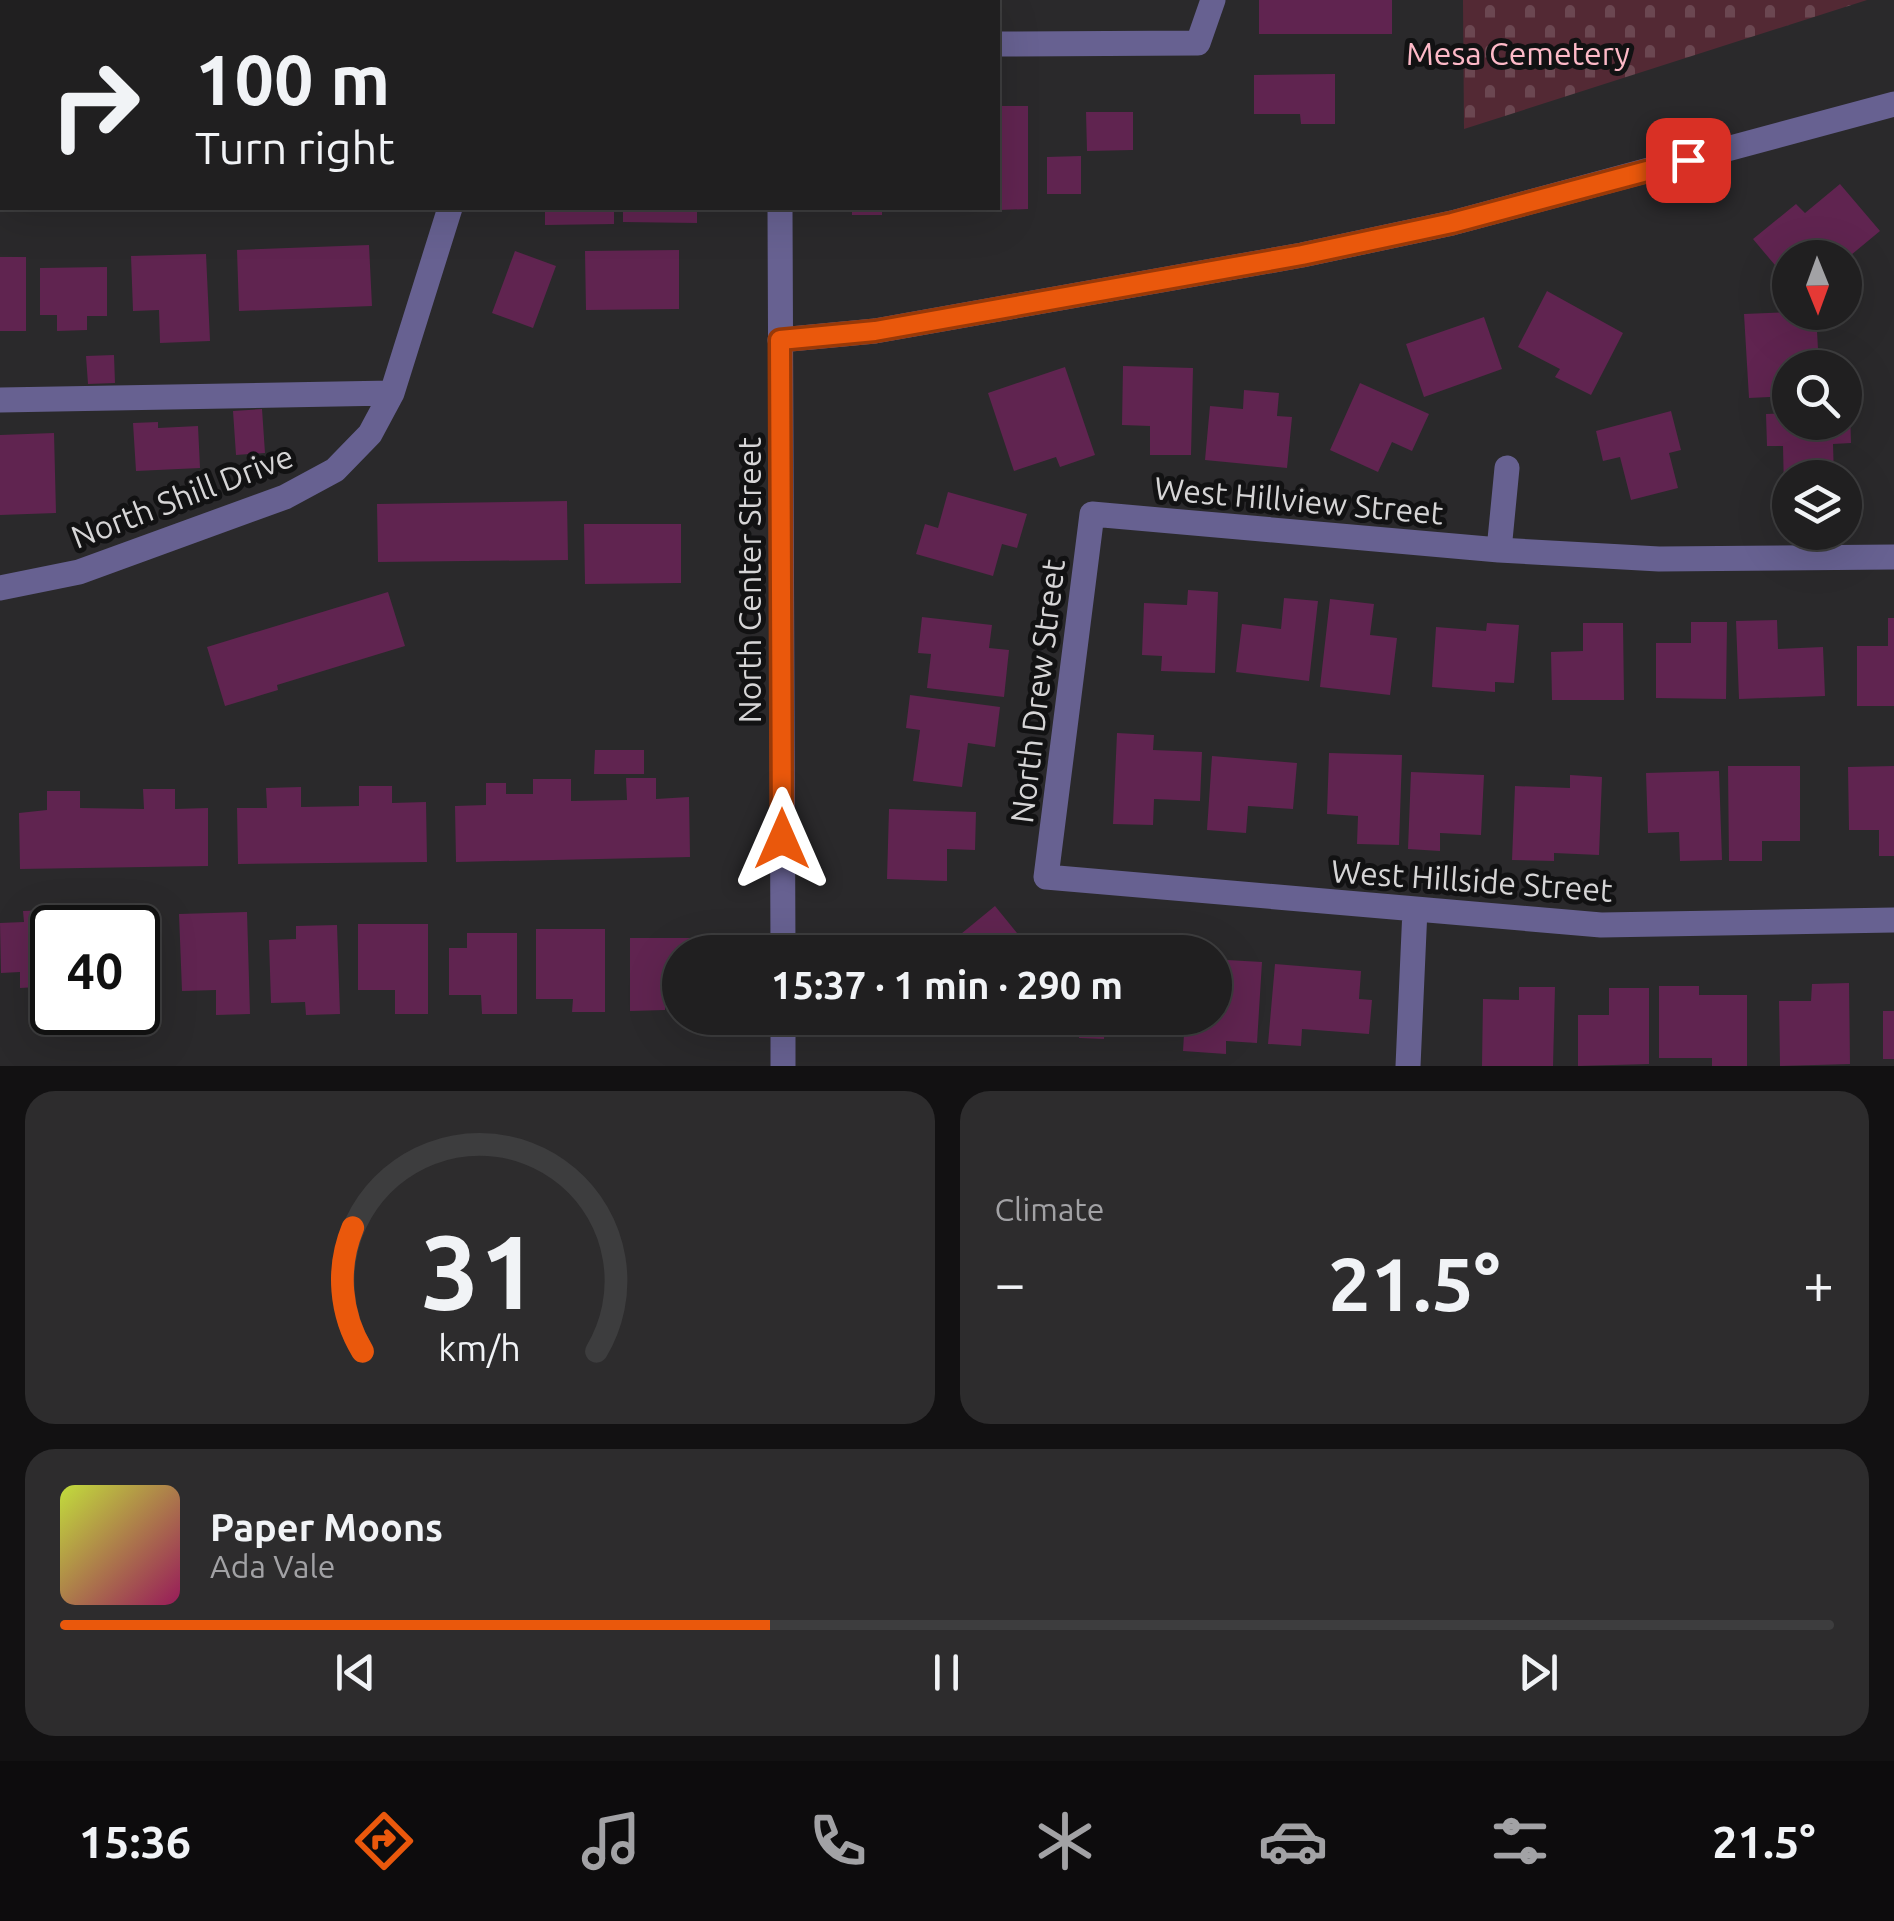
<!DOCTYPE html>
<html lang="en">
<head>
<meta charset="utf-8">
<style>
  :root { --surface:#201f20; --page:#2d2c2d; --text:#f1f3f6; --muted:#a2a2a5; --line:#3d3d3e; --accent:#ea580c }
  body { margin:0; font-family:Ubuntu,sans-serif; background:var(--page); color:var(--text); height:100vh; display:flex; flex-direction:column; font-size:38px; white-space:nowrap }
  * { box-sizing:border-box; margin:0 }
  p { font-size:32px; color:var(--muted) }
  .icon { flex:none; width:55px; height:55px; fill:none; stroke:currentColor; stroke-width:2; stroke-linecap:round; stroke-linejoin:round }
  .map { position:relative; height:1066px; overflow:hidden }
  .details { display:flex; flex-direction:column; gap:25px; padding:25px; background:#121112; flex:1 }
  .details>* { flex:none }
  .guide { position:absolute; left:0px; top:0px; width:1000px; height:210px; box-shadow:0 10px 40px #0002,0 0 0 2px var(--line); background:#201f20; color:var(--text); overflow:hidden }
  .needle { width:65px; rotate:179deg }
  .buttons { position:absolute; left:1772px; top:240px; display:grid; gap:20px }
  .buttons a { display:grid; place-items:center; width:90px; height:90px; border-radius:50%; background:var(--surface); box-shadow:0 10px 40px #0002,0 0 0 2px var(--line); font-size:50px }
  .speed { position:absolute; left:30px; top:905px; display:flex; gap:20px; font-size:50px; font-weight:700; text-align:center }
  .speed>* { display:grid; place-content:center; width:130px; height:130px; border-radius:50%; background:var(--surface); box-shadow:0 10px 40px #0002,0 0 0 2px var(--line); line-height:1 }
  .speed .limit { border:5px solid #111; border-radius:15px; background:#fff; color:#111 }
  .pin { position:absolute; display:grid; place-items:center; width:85px; height:85px; color:#fff; margin:-42px; border-radius:20px; box-shadow:0 5px 15px #0006 }
  .me { position:absolute; width:110px; margin:-55px; rotate:0deg; stroke-linejoin:round; filter:drop-shadow(0 0 8px #0008) }
  .turn { display:flex; align-items:center; gap:35px; height:210px; padding:0 30px; font-size:45px }
  .turn .icon { width:130px; height:130px; stroke-width:2.5 }
  .turn b { display:block; font-size:70px; line-height:85px }
  .big { font-size:75px; font-weight:700; line-height:1.1 }
  .details .widget { flex:1; display:flex; flex-direction:column; justify-content:center; gap:15px; min-width:0; padding:0 35px; border-radius:30px; background:var(--page) }
  .details .dial { align-items:center; gap:0 }
  .dial svg { height:260px; overflow:visible; fill:none; stroke:var(--line); stroke-width:7; stroke-linecap:round; text-anchor:middle }
  .dial text { fill:var(--text); stroke:none }
  .song { display:flex; align-items:center; gap:30px }
  .cover { width:120px; height:120px; border-radius:15px; background:linear-gradient(135deg,hsl(70 70% 55%),hsl(330 70% 35%)) }
  .played { height:10px; border-radius:5px; background:linear-gradient(90deg,var(--accent) 40%,var(--line) 40%) }
  .keys { display:flex; justify-content:space-around; direction:ltr }
  .heat { display:flex; justify-content:space-between; align-items:center; font-size:55px; direction:ltr }
  .details .tiles { flex:1; display:grid; gap:25px; grid-template-columns:1fr 1fr }
  .widget:last-child { grid-column:span 2 }
  .trip { position:absolute; left:662px; top:935px; width:570px; height:100px; border-radius:50px; background:var(--surface); box-shadow:0 10px 40px #0002,0 0 0 2px var(--line); font-weight:700; line-height:100px; text-align:center }
  .menu { display:flex; height:160px; justify-content:space-around; align-items:center; background:#0d0c0d; color:var(--muted) }
  .menu .icon { width:70px; height:70px }
  .menu .on { color:var(--accent) }
  .menu b { font-size:45px; color:var(--text) }
  .map>svg:first-child { display:block }
  .cemetery { fill:url(#cemetery-stones) }
  .building { fill:#602450 }
  .lines { fill:none; stroke-linecap:round; stroke-linejoin:round }
  .minor { stroke:#676191; stroke-width:25 }
  .route-casing { stroke:#983908; stroke-width:25 }
  .route { stroke:#ea580c; stroke-width:18 }
  .labels { text-anchor:middle; dominant-baseline:central; stroke-width:10; stroke-linejoin:round; paint-order:stroke }
  .park-label { font-size:32px; fill:#fdb9c7; stroke:#121213 }
  .street-label { font-size:32px; fill:#d6d5d6; stroke:#121213 }
</style>
</head>
<body>
<div class="map">
<svg width="1894" height="1066" viewBox="0 0 1894 1066">
  <defs>
    <pattern id="cemetery-stones" width="16" height="16" patternUnits="userSpaceOnUse" patternTransform="scale(2.5)"><rect width="16" height="16" fill="#532934"/><path d="M2 7V4a2 2 0 0 1 4 0v3zM10 15v-3a2 2 0 0 1 4 0v3z" fill="#6b4751"/></pattern>
  </defs>
  <rect width="100%" height="100%" fill="#2a292b"/>
  <path class="cemetery" d="M1463,0H1867L1464,129Z"/>
  <path class="building" d="M1259,0H1392V34H1259Z
    M1335,74V124H1301L1300,114H1254V75Z
    M998,106H1028V209L998,210Z
    M1086,112H1133V150L1087,151Z
    M1081,156V194H1047V157Z
    M1840,184L1880,231L1845,260V258L1833,256L1790,258V283L1753,239L1796,204L1805,213Z
    M545,208H614V224L545,225Z
    M623,208H697V223L623,222Z
    M852,208H882V215H852Z
    M369,245L372,306L239,311L237,250Z
    M679,250V309L586,310L585,251Z
    M515,251L556,266L533,328L492,313Z
    M206,254L210,341L160,343L159,310L133,311L131,256Z
    M0,257H26V331H0Z
    M107,267V316H87V330L57,331V315H40V268Z
    M1547,291L1623,333L1591,395L1555,377L1560,369L1518,347Z
    M1790,312H1816L1819,368H1790V396L1749,398L1744,314Z
    M1484,317L1502,369L1424,397L1406,344Z
    M114,355L115,383L88,384L86,356Z
    M1123,366L1193,368L1191,455H1150V426L1122,425Z
    M1065,367L1095,455L1060,467L1056,457L1014,471L988,393Z
    M1360,383L1429,414L1412,451L1392,442L1378,472L1330,450Z
    M1244,390L1279,393L1277,416L1292,417L1287,468L1205,460L1210,406L1243,409Z
    M262,409L265,453L236,455L233,411Z
    M1671,411L1681,450L1669,453L1678,488L1631,500L1620,457L1603,461L1596,431Z
    M1850,411L1851,443L1833,444L1834,478H1790V491H1784L1783,446H1767L1766,414L1790,413V422H1845V412Z
    M158,422V428L198,426L200,468L136,471L133,423Z
    M54,433L56,513L0,515V435Z
    M948,492L1027,514L1017,548L1002,544L993,576L916,554L925,524L938,528Z
    M567,501L568,560L378,562L377,504Z
    M584,524H681V583L585,584Z
    M1188,590L1218,592L1215,673L1161,671L1162,656L1142,655L1144,603L1187,605Z
    M388,592L405,646L277,685L278,690L225,706L207,647Z
    M1284,598L1318,601L1309,681L1236,672L1242,624L1281,629Z
    M1330,599L1374,604L1370,635L1397,638L1390,695L1320,687Z
    M922,617L992,625L989,648L1009,650L1004,697L927,688L931,654L918,653Z
    M1888,618H1894V706H1857V646H1888Z
    M1777,620L1778,649L1823,647L1825,696L1739,699L1736,621Z
    M1691,622H1727L1726,699L1656,698V643H1691Z
    M1487,623L1519,625L1514,683L1495,682V692L1432,687L1436,627L1486,631Z
    M1583,623H1623L1624,700H1552L1551,652L1583,651Z
    M910,695L1000,707L995,747L968,743L962,787L913,781L920,730L906,728Z
    M1117,733L1154,735L1153,750L1202,752L1200,801L1154,799L1153,825L1113,824Z
    M595,750H644V774H594Z
    M1329,753L1402,755L1399,845L1357,844L1358,816L1327,814Z
    M1212,756L1297,763L1293,809L1248,806L1246,833L1207,830Z
    M1728,766H1800V841H1762V861H1729Z
    M1894,766V856H1879V830H1849L1848,767Z
    M1719,771L1722,860L1680,861L1679,832L1648,833L1646,773Z
    M1411,772L1484,775L1481,835L1440,833V851L1408,849Z
    M1570,775L1602,777L1599,855L1554,853V861L1512,860L1515,786L1570,788Z
    M626,778H656V799L689,797L690,857L456,862L455,806L486,805V783H506V794H533V779H571V801L627,800Z
    M359,786H392V803L426,802L427,862L238,864L237,808H267L266,788L301,787V807L359,806Z
    M143,789H175V809L208,808V866L20,869L19,813L47,810V791H80V808L144,809Z
    M889,809L976,812L975,850L947,849V881L887,879Z
    M125,905L126,928H90L89,906Z
    M995,906L1017,933L1005,943L1013,952H939Z
    M52,910V1009L39,1010L38,987L20,988V972L1,973L0,923L24,922L23,911Z
    M247,912L250,1014L216,1015V990L182,991L179,914Z
    M358,924H428V1014H395V990H358Z
    M138,925H158L162,1014L138,1015Z
    M337,925L340,1014L306,1015L305,1002L271,1003L269,940L296,939V926Z
    M536,929H605V1012H572L573,999H536Z
    M467,933H517V1014H482L481,995H449V948H467Z
    M630,938H700V952H680V999H665V1010L630,1011Z
    M1227,960L1262,962L1257,1043L1226,1041V1054L1183,1051L1185,1018H1215V972L1226,973Z
    M1275,964L1361,971L1359,999L1372,1000L1369,1034L1302,1029L1301,1046L1268,1044Z
    M1849,983L1850,1064L1780,1066L1779,1001H1811L1812,984Z
    M1659,986H1699V995H1747V1066H1712V1058H1659Z
    M1519,987H1555L1553,1066H1482L1483,999L1519,1000Z
    M1609,988H1649V1064L1578,1066V1015H1609Z
    M1883,1011H1894V1059H1883Z
    M1081,1018H1153L1152,1029L1105,1025L1104,1039L1079,1038Z"/>
  <g class="lines">
    <path class="minor" d="M552,0L559,2
      M779,0V2
      M887,0V2
      M614,2L649,0
      M998,44L1198,43L1213,0
      M0,185H2
      M780,208L783,952
      M780,340L875,331L1302,255L1452,223L1894,104
      M0,400L392,393
      M1499,550L1507,468
      M1894,557L1659,559L1499,550L1092,514L1046,877L1601,925L1894,920
      M0,588L79,572L285,497L335,470L370,434L392,393L450,208
      M783,1018V1066
      M1408,1066L1415,909"/>
  </g>
  <g class="lines">
    <g class="route-casing">
      <path id="route" d="M782,839L780,340L875,331L1302,255L1452,223L1688,160"/>
    </g>
    <use href="#route" class="route"/>
  </g>
  <g class="labels">
    <g class="park-label">
      <text x="1518" y="53">Mesa Cemetery</text>
    </g>
    <g class="street-label">
      <text transform="translate(182 496) rotate(-21)">North Shill Drive</text>
      <text transform="translate(1299 500) rotate(5)">West Hillview Street</text>
      <text transform="translate(749 580) rotate(-90)">North Center Street</text>
      <text transform="translate(1037 691) rotate(-83)">North Drew Street</text>
      <text transform="translate(1472 880) rotate(4)">West Hillside Street</text>
    </g>
  </g>
</svg>
<div class="buttons">
<a><svg class="needle" viewBox="-14 -14 28 28"><path d="M0-13l5 13h-10z" fill="#e53935"/><path d="M0 13l5-13h-10z" fill="#a2a2a5"/></svg></a>
<a><svg class="icon" aria-label="search" viewBox="0 0 24 24"><circle cx="10" cy="10" r="6"/><path d="M15 15l6 6"/></svg></a>
<a><svg class="icon" aria-label="layers" viewBox="0 0 24 24"><path d="M12 4l9 5-9 5-9-5zM3 14l9 5 9-5"/></svg></a>
</div>
<div class="speed"><div class="limit">40</div></div>
<div class="pin" style="left:1688px;top:160px;background:#d93025"><svg class="icon" aria-label="arrive" viewBox="0 0 24 24"><path d="M6 21V4h12l-3 4 3 4H6"/></svg></div>
<svg class="me" style="left:782px;top:839px" viewBox="-20 -20 40 40"><path d="M0-17L14 15 0 8-14 15z" fill="#ea580c" stroke="#fff" stroke-width="4"/></svg>
<div class="trip">15:37 · 1 min · 290 m</div>
<div class="guide">
<div class="turn"><svg class="icon" aria-label="right" viewBox="0 0 24 24"><path d="M7 20v-9h11M14 6l5 5-5 5"/></svg><div><b>100 m</b>Turn right</div></div>
</div>
</div>
<section class="details">
<div class="tiles">
<div class="widget dial"><svg viewBox="0 0 100 80">
<path d="M14 69A42 42 0 1 1 86 69"/>
<path d="M14 69A42 42 0 0 1 11 31" stroke="#ea580c"/>
<text x="50" y="56" font-size="32" font-weight="700">31</text>
<text x="50" y="72" font-size="11">km/h</text>
</svg></div>
<div class="widget"><p>Climate</p>
<div class="heat"><a>−</a><b class="big">21.5°</b><a>+</a></div>
</div>
<div class="widget">
<div class="song"><i class="cover"></i><div><b>Paper Moons</b><p>Ada Vale</p></div></div>
<div class="played"></div>
<div class="keys"><svg class="icon" aria-label="previous" viewBox="0 0 24 24"><path d="M18 5L8 12l10 7zM5 5v14"/></svg><svg class="icon" aria-label="pause" viewBox="0 0 24 24"><path d="M8 5v14M16 5v14"/></svg><svg class="icon" aria-label="next" viewBox="0 0 24 24"><path d="M6 5l10 7-10 7zM19 5v14"/></svg></div>
</div>
</div>
</section>
<nav class="menu">
<b>15:36</b>
<svg class="icon on" aria-label="directions" viewBox="0 0 24 24"><path d="M12 3l9 9-9 9-9-9zM9 14v-3h6M13 9l2 2-2 2"/></svg>
<svg class="icon" aria-label="music" viewBox="0 0 24 24"><path d="M9 18V5l10-2v13"/><circle cx="6" cy="18" r="3"/><circle cx="16" cy="16" r="3"/></svg>
<svg class="icon" aria-label="phone" viewBox="0 0 24 24"><path d="M5 4h4l2 5-3 2q2 4 5 5l2-3 5 2v4C11 20 4 13 5 4z"/></svg>
<svg class="icon" aria-label="climate" viewBox="0 0 24 24"><path d="M12 3v18M4 7l16 10M4 17L20 7"/></svg>
<svg class="icon" aria-label="car" viewBox="0 0 24 24"><path d="M5 17H2v-5l4-1 3-4h7l3 4 3 1v5h-3M9 17h6M6 11h13"/><circle cx="7" cy="17" r="2"/><circle cx="17" cy="17" r="2"/></svg>
<svg class="icon" aria-label="filters" viewBox="0 0 24 24"><path d="M4 7h16M4 17h16"/><circle cx="9" cy="7" r="2"/><circle cx="15" cy="17" r="2"/></svg>
<b>21.5°</b>
</nav>
</body>
</html>
